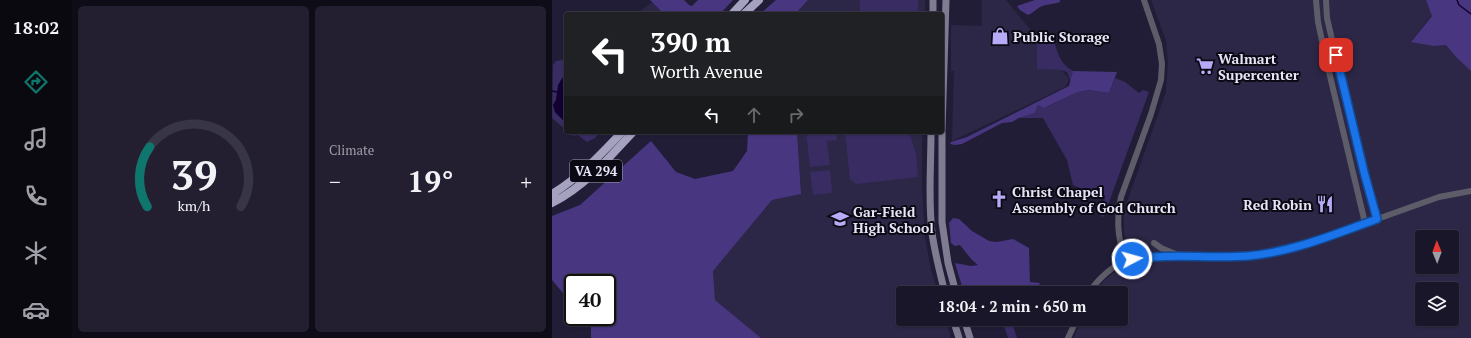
<!DOCTYPE html>
<html lang="en">
<head>
<meta charset="utf-8">
<style>
  :root { --surface:#1a1629; --page:#231f31; --text:#f1f3f6; --muted:#9f9fa8; --line:#383546; --accent:#0f766e }
  body { margin:0; font-family:"PT Serif",serif; background:var(--page); color:var(--text); height:100vh; display:flex; flex-direction:column; font-size:15px; white-space:nowrap }
  * { box-sizing:border-box; margin:0 }
  p { font-size:13px; color:var(--muted) }
  .icon { flex:none; width:22px; height:22px; fill:none; stroke:currentColor; stroke-width:2; stroke-linecap:round; stroke-linejoin:round }
  .map { position:relative; flex:1; overflow:hidden }
  .details { display:flex; flex-direction:column; gap:6px; padding:6px; background:#0e0c17; width:480px }
  .details>* { flex:none }
  .guide { position:absolute; left:12px; top:12px; width:380px; height:122px; border-radius:4px; box-shadow:0 1px 3px #0004,0 0 0 1px var(--line); background:#202124; color:#fff; overflow:hidden }
  .needle { width:26px; rotate:359deg }
  .controls { position:absolute; left:863px; top:230px; display:grid; gap:8px }
  .controls a { display:grid; place-items:center; width:44px; height:44px; border-radius:4px; background:var(--surface); box-shadow:0 1px 3px #0004,0 0 0 1px var(--line); font-size:20px }
  .speed { position:absolute; left:12px; top:274px; display:flex; gap:8px; font-size:20px; font-weight:700; text-align:center }
  .speed>* { display:grid; place-content:center; width:52px; height:52px; border-radius:50%; background:var(--surface); box-shadow:0 1px 3px #0004,0 0 0 1px var(--line); line-height:1 }
  .speed .limit { border:2px solid #111; border-radius:6px; background:#fff; color:#111 }
  .pin { position:absolute; display:grid; place-items:center; width:34px; height:34px; color:#fff; margin:-17px; border-radius:8px; box-shadow:0 2px 6px #0006 }
  .me { position:absolute; width:44px; margin:-22px; rotate:84deg; stroke-linejoin:round; filter:drop-shadow(0 0 3px #0008) }
  .turn { display:flex; align-items:center; gap:14px; height:84px; padding:0 20px; font-size:18px }
  .turn .icon { width:52px; height:52px; stroke-width:2.5 }
  .turn b { display:block; font-size:28px; line-height:34px }
  .lanes { display:flex; align-items:center; height:38px; padding:0 20px; background:#0003; justify-content:center; gap:20px; direction:ltr }
  .lanes .off { opacity:.35 }
  .big { font-size:30px; font-weight:700; line-height:1.1 }
  .details .tile { flex:1; display:flex; flex-direction:column; justify-content:center; gap:6px; min-width:0; padding:0 14px; border-radius:6px; background:var(--page) }
  .details .dial { align-items:center; gap:0 }
  .dial svg { height:104px; overflow:visible; fill:none; stroke:var(--line); stroke-width:7; stroke-linecap:round; text-anchor:middle }
  .dial text { fill:var(--text); stroke:none }
  .heat { display:flex; justify-content:space-between; align-items:center; font-size:22px; direction:ltr }
  .details .tiles { flex:1; display:grid; gap:6px; grid-template-columns:repeat(2,1fr) }
  .trip { position:absolute; left:344px; top:286px; width:232px; height:40px; border-radius:4px; background:var(--surface); box-shadow:0 1px 3px #0004,0 0 0 1px var(--line); font-weight:700; line-height:40px; text-align:center }
  main { display:flex; flex:1; min-height:0 }
  .tabs { display:flex; flex-direction:column; width:72px; justify-content:space-around; align-items:center; background:#0a0910; color:var(--muted) }
  .tabs .icon { width:28px; height:28px }
  .tabs .selected { color:var(--accent) }
  .tabs b { font-size:18px; color:var(--text) }
  .map>svg:first-child { display:block }
  .built { fill:#2d2747; fill-rule:evenodd }
  .green { fill:#382c62 }
  .forest { fill:#493681 }
  .water { fill:#120033 }
  .lines { fill:none; stroke-linecap:round; stroke-linejoin:round }
  .stream { stroke:#120033; stroke-width:1.5 }
  .tertiary { stroke:#5d5c69; stroke-width:6 }
  .secondary { stroke:#7f7c92; stroke-width:7 }
  .trunk { stroke:#a5a2c0; stroke-width:8 }
  .route-casing { stroke:#114b97; stroke-width:10 }
  .route { stroke:#1a73e8; stroke-width:7 }
  .labels { text-anchor:middle; dominant-baseline:central; stroke-width:4; stroke-linejoin:round; paint-order:stroke }
  .shield { fill:#0b0914; stroke:#a4a2b2; stroke-width:1 }
  .shield-label { font-size:13px; font-weight:bold; fill:#e6e4f6 }
  .poi-label { font-size:14px; font-weight:bold; fill:#e6e4f6; stroke:#0b0914; text-anchor:start }
</style>
</head>
<body>
<main>
<nav class="tabs">
<b>18:02</b>
<svg class="icon selected" aria-label="directions" viewBox="0 0 24 24"><path d="M12 3l9 9-9 9-9-9zM9 14v-3h6M13 9l2 2-2 2"/></svg>
<svg class="icon" aria-label="music" viewBox="0 0 24 24"><path d="M9 18V5l10-2v13"/><circle cx="6" cy="18" r="3"/><circle cx="16" cy="16" r="3"/></svg>
<svg class="icon" aria-label="phone" viewBox="0 0 24 24"><path d="M5 4h4l2 5-3 2q2 4 5 5l2-3 5 2v4C11 20 4 13 5 4z"/></svg>
<svg class="icon" aria-label="climate" viewBox="0 0 24 24"><path d="M12 3v18M4 7l16 10M4 17L20 7"/></svg>
<svg class="icon" aria-label="car" viewBox="0 0 24 24"><path d="M5 17H2v-5l4-1 3-4h7l3 4 3 1v5h-3M9 17h6M6 11h13"/><circle cx="7" cy="17" r="2"/><circle cx="17" cy="17" r="2"/></svg>
</nav>
<section class="details">
<div class="tiles">
<div class="tile dial"><svg viewBox="0 0 100 80">
<path d="M14 69A42 42 0 1 1 86 69"/>
<path d="M14 69A42 42 0 0 1 16 23" stroke="#0f766e"/>
<text x="50" y="56" font-size="32" font-weight="700">39</text>
<text x="50" y="72" font-size="11">km/h</text>
</svg></div>
<div class="tile"><p>Climate</p>
<div class="heat"><a>−</a><b class="big">19°</b><a>+</a></div>
</div>
</div>
</section>
<div class="map">
<svg width="919" height="338" viewBox="0 0 919 338">
  <rect width="100%" height="100%" fill="#221d37"/>
  <path class="built" d="M256,0H373V14H243Z
    M430,0H454L510,69L511,72L516,77V82L513,87L400,141L402,71H399V25L430,26Z
    M599,0H874L880,15L859,41L882,46L894,45L903,56L919,71V338H521L531,319H569V293H543L551,282L560,274L579,265L572,232V216L574,205L614,92L616,63L614,40ZM870,237H900V267H870ZM870,289H900V319H870Z
    M100,2L112,14H85Z
    M245,132H370V190L373,238L379,270L386,293H351V319H394L399,338H209L163,300L161,271L220,200L249,194Z"/>
  <path class="green" d="M308,0H366V14H308Z
    M501,38C506,53 507,63 521,71L519,82L515,72L509,70L485,69V40L492,41Z
    M10,60L14,61V73L8,81L4,100L2,103L3,112L14,123V130L0,118L1,65L4,61Z
    M563,78L573,82L587,93L591,90L597,92L552,216L549,217L553,199L521,185L515,160L491,118H467L483,113L486,105L495,107L526,92L537,90L557,93Z
    M16,132H27L33,135H37L43,132H48L43,138L35,142L26,135L21,136Z
    M254,132H284L285,140L275,141L278,165L258,167Z
    M293,132H357L364,154L366,177L304,184L298,179Z
    M278,170L280,193L261,195L258,172Z
    M369,285L370,293H351V298L349,288L350,287Z
    M460,323L465,338H456L452,326Z"/>
  <path class="forest" d="M98,0H132L137,5L140,6L146,0H181L168,14H112Z
    M224,0H256L243,14H208Z
    M483,0H508V2C502,4 494,4 488,7C483,10 481,13 476,15L468,10L465,6Z
    M874,0H919V71L903,56L894,45L882,46L859,42L880,16Z
    M521,71L565,72L557,93L537,90L526,92L492,108L486,105L483,113L467,118L460,122L450,123L410,144L403,145L398,144L399,142L415,137L517,86Z
    M196,132H245L249,194L220,200L161,271L163,300L209,338H39V326L31,317H55V283H21V305L0,280V216L28,205L99,141L124,172L143,179L181,171L195,151Z
    M401,218L407,219L420,231L437,241L445,242L461,239L477,248L478,282L488,283L484,293H450L436,289L412,293L403,263L419,266L426,265L420,260L408,245L403,246L399,243L397,223Z"/>
  <path class="water" d="M14,73V123L3,112L1,105L4,100L6,85Z"/>
  <g class="lines">
    <path class="stream" d="M905,0L907,5L919,14
      M0,91L5,92"/>
    <path class="tertiary" d="M764,0L766,22L773,55L813,223
      M774,0L775,18L796,109L825,219
      M602,243L609,248L626,255
      M573,261C566,237 564,222 569,197L599,114L609,80L610,64L607,44L592,0
      M536,293C546,280 558,267 573,261C595,253 629,257 652,257C685,257 715,255 747,247L887,197L919,191
      M516,338L525,319"/>
    <path class="secondary" d="M381,14V0
      M390,130L394,0
      M379,132C379,166 376,200 380,233C383,254 388,273 393,293
      M390,132V222L396,263L404,293
      M401,319L407,338
      M412,319L418,338"/>
    <path class="trunk" d="M180,14L193,0
      M192,14L207,0
      M0,194C28,177 48,155 70,132
      M0,203C33,186 56,159 81,132"/>
  </g>
  <g class="lines">
    <g class="route-casing">
      <path id="route" d="M580,259C619,253 658,259 696,256C741,252 783,234 825,219L812,172L784,55"/>
    </g>
    <use href="#route" class="route"/>
  </g>
  <defs>
    <g id="shop-bare" transform="scale(1.38)"><path d="M-5-2.5h2.3a2.7 3.5 0 0 1 5.4 0H5L5.5 6h-11ZM-1.5-2.5h3a1.5 2.3 0 0 0-3 0Z" fill="#b7abf7" stroke="#0b0914" stroke-width="2.5" paint-order="stroke"/></g>
    <g id="supermarket-bare" transform="scale(1.38)"><path d="M-6-5.5h2.5l.6 2H6L4.5 2H-2.5L-4.4-4H-6ZM-1.5 3.2a1.3 1.3 0 1 0 .1 0ZM3 3.2a1.3 1.3 0 1 0 .1 0Z" fill="#b7abf7" stroke="#0b0914" stroke-width="2.5" paint-order="stroke"/></g>
    <g id="church-bare" transform="scale(1.38)"><path d="M-1.2-6h2.4v3.5h3.3v2.4h-3.3V6h-2.4V-.1h-3.3v-2.4h3.3Z" fill="#b7abf7" stroke="#0b0914" stroke-width="2.5" paint-order="stroke"/></g>
    <g id="restaurant-bare" transform="scale(1.38)"><path d="M-5-6h1v4h1v-4h1v4h1v-4h1v5L-1.5 .5V6h-2V.5L-5-1ZM5-6V6H3V1.5H1.5Q1.5-4 5-6Z" fill="#b7abf7" stroke="#0b0914" stroke-width="2.5" paint-order="stroke"/></g>
    <g id="school-bare" transform="scale(1.38)"><path d="M0-5L7-2L0 1L-7-2ZM-4 1L0 2.5L4 1V4Q0 6-4 4Z" fill="#b7abf7" stroke="#0b0914" stroke-width="2.5" paint-order="stroke"/></g>
  </defs>
  <g fill-rule="evenodd">
    <use href="#shop-bare" x="448" y="36"/>
    <use href="#supermarket-bare" x="653" y="66"/>
    <use href="#church-bare" x="447" y="199"/>
    <use href="#restaurant-bare" x="773" y="204"/>
    <use href="#school-bare" x="288" y="219"/>
  </g>
  <g class="labels">
    <rect class="shield" x="18" y="160" width="52" height="22" rx="3"/>
    <g class="shield-label">
      <text x="44" y="171">VA 294</text>
    </g>
    <g class="poi-label">
      <text x="461" y="36">Public Storage</text>
      <text x="666" y="58">Walmart<tspan x="666" dy="16">Supercenter</tspan></text>
      <text x="460" y="191">Christ Chapel<tspan x="460" dy="16">Assembly of God Church</tspan></text>
      <text x="760" y="204" text-anchor="end">Red Robin</text>
      <text x="301" y="211">Gar-Field<tspan x="301" dy="16">High School</tspan></text>
    </g>
  </g>
</svg>
<div class="controls">
<a><svg class="needle" viewBox="-14 -14 28 28"><path d="M0-13l5 13h-10z" fill="#e53935"/><path d="M0 13l5-13h-10z" fill="#9f9fa8"/></svg></a>
<a><svg class="icon" aria-label="layers" viewBox="0 0 24 24"><path d="M12 4l9 5-9 5-9-5zM3 14l9 5 9-5"/></svg></a>
</div>
<div class="speed"><div class="limit">40</div></div>
<div class="pin" style="left:784px;top:55px;background:#d93025"><svg class="icon" aria-label="arrive" viewBox="0 0 24 24"><path d="M6 21V4h12l-3 4 3 4H6"/></svg></div>
<svg class="me" style="left:580px;top:259px" viewBox="-20 -20 40 40"><circle r="17" fill="#1a73e8" stroke="#fff" stroke-width="3"/><path d="M0-11L8 9 0 5-8 9z" fill="#fff"/></svg>
<div class="trip">18:04 · 2 min · 650 m</div>
<div class="guide">
<div class="turn"><svg class="icon" aria-label="left" viewBox="0 0 24 24"><path d="M17 20v-9H6M10 6l-5 5 5 5"/></svg><div><b>390 m</b>Worth Avenue</div></div>
<div class="lanes"><svg class="icon" aria-label="left" viewBox="0 0 24 24"><path d="M17 20v-9H6M10 6l-5 5 5 5"/></svg><svg class="icon off" aria-label="ahead" viewBox="0 0 24 24"><path d="M12 20V5M6 11l6-6 6 6"/></svg><svg class="icon off" aria-label="right" viewBox="0 0 24 24"><path d="M7 20v-9h11M14 6l5 5-5 5"/></svg></div>
</div>
</div>
</main>
</body>
</html>
